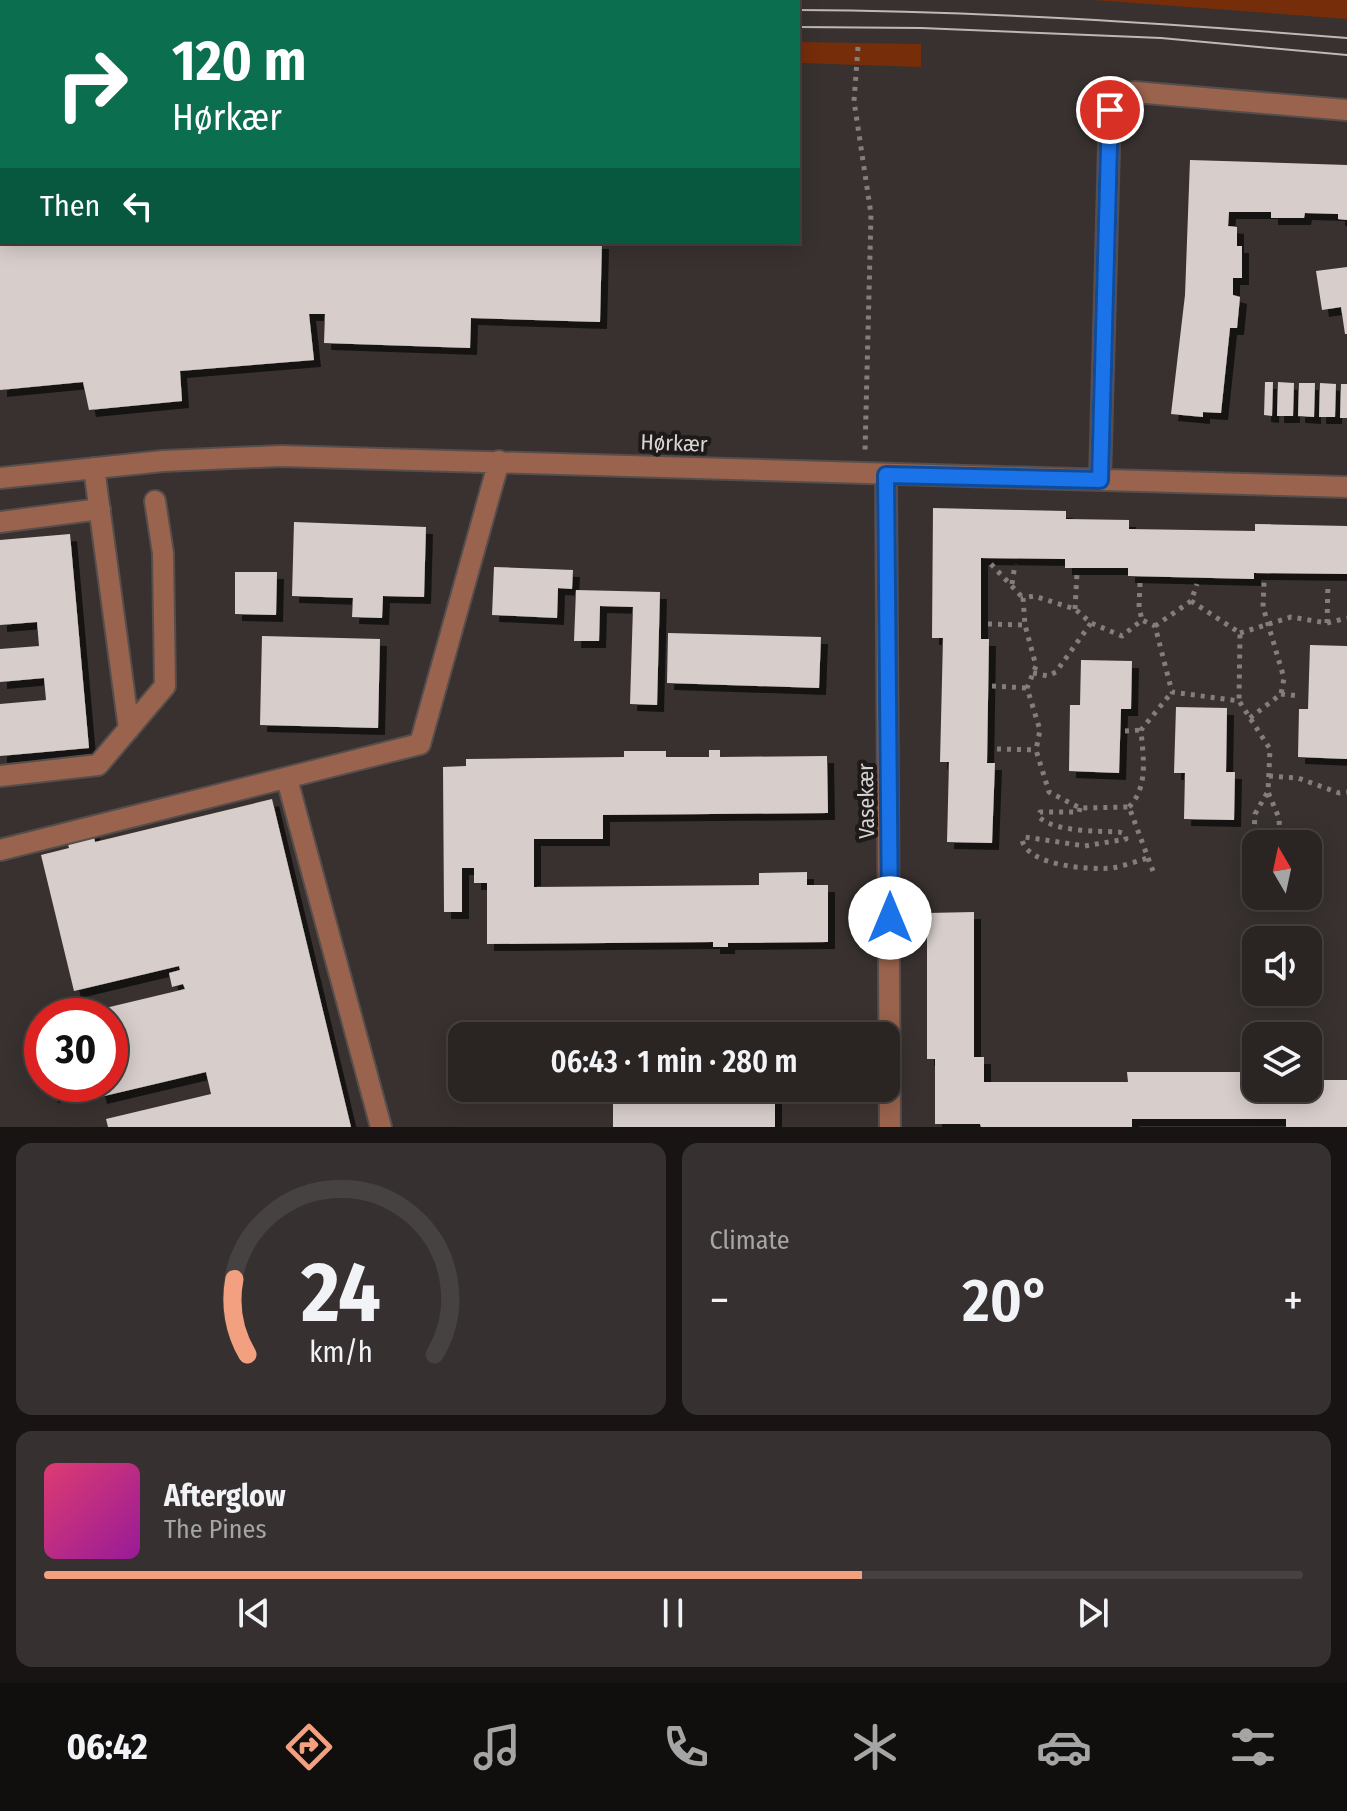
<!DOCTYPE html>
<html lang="en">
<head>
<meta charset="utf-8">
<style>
  :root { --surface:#2a2523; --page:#363130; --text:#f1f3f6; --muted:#a5a5a6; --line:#464241; --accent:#f2a080 }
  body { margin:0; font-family:"Fira Sans Condensed",sans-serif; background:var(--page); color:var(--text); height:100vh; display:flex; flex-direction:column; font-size:30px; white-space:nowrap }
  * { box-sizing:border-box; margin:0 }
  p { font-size:26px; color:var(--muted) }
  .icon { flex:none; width:44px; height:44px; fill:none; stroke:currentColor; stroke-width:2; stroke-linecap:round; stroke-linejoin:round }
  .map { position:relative; height:1127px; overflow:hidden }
  .panel { display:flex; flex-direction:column; gap:16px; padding:16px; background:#171413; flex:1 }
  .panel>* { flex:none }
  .top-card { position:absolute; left:0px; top:0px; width:800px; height:244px; box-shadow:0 4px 20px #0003,0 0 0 2px var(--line); background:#0b6e4f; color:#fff; overflow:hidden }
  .needle { width:52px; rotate:351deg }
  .fabs { position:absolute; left:1242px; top:830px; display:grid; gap:16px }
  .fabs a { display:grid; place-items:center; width:80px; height:80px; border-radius:16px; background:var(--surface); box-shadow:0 4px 20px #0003,0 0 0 2px var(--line); font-size:40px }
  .speed { position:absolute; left:24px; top:998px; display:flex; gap:16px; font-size:40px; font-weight:700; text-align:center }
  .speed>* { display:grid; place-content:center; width:104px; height:104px; border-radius:50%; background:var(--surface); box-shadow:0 4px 20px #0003,0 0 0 2px var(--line); line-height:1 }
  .speed .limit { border:12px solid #d22; background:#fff; color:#111 }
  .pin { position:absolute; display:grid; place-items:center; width:68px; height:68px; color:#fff; margin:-34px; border:4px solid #fff; border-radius:50%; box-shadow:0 2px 8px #0007 }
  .me { position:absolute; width:88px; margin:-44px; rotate:0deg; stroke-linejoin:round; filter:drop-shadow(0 0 6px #0008) }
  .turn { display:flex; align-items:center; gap:28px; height:168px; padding:0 40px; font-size:36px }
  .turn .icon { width:104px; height:104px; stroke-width:2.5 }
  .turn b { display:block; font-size:56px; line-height:68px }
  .then { display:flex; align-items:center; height:76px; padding:0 40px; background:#0003; gap:16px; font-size:30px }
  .big { font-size:60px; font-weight:600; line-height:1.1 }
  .panel .card { flex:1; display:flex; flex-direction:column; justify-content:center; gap:12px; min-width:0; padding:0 28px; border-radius:16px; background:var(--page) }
  .panel .dial { align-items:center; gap:0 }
  .dial svg { height:208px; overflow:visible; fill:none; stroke:var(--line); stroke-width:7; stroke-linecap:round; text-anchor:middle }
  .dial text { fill:var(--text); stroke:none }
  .song { display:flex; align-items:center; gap:24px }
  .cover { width:96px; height:96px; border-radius:12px; background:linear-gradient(135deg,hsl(340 70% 55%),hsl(300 70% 35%)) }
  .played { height:8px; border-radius:4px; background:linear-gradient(90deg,var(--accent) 65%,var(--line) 65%) }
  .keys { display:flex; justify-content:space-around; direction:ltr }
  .heat { display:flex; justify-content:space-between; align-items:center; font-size:44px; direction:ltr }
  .panel .tiles { flex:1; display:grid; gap:16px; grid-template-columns:1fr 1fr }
  .card:last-child { grid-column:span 2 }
  .trip { position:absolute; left:448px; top:1022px; width:452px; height:80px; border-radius:16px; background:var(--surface); box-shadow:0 4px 20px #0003,0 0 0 2px var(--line); font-weight:600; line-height:80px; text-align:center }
  .tab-bar { display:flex; height:128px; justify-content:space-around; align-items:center; background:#110f0e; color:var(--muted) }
  .tab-bar .icon { width:56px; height:56px }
  .tab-bar .on { color:var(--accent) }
  .tab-bar b { font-size:36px; color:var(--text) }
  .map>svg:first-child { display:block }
  .green { fill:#762d0a }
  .building { fill:#d7cecb; filter:url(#shadow) }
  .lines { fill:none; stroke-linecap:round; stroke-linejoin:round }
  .minor-casing { stroke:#554e4c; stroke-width:24 }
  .path { stroke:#837e7c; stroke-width:5; stroke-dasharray:4 6; stroke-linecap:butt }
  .minor { stroke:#9a634d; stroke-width:20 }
  .tram { stroke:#beb9b7; stroke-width:2 }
  .route-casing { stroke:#114b97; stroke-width:20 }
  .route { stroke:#1a73e8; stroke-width:14 }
  .labels { text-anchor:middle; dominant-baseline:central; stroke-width:8; stroke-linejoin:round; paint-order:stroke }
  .street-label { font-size:22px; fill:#d8d4d2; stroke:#1d1a19 }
</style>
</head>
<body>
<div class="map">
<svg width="1347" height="1127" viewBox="0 0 1347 1127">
  <defs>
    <filter id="shadow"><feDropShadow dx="7" dy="7" stdDeviation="0" flood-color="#0009"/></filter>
  </defs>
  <rect width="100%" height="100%" fill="#38312f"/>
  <path class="green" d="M1094,0H1347V19Z
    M798,42L921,44V67L798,63Z"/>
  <path class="building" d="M1190,160L1347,165V220L1338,219V214L1305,213L1304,218H1271V212H1229L1228,226L1237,227V246H1242V278H1233V295L1240,297L1237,328H1230L1221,413L1203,412V417L1171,414L1185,295Z
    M0,242H602L600,322L471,318L470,348L324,343L325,314H309L314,360L180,371L182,401L89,410L83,382L0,390Z
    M1347,267V334H1345L1341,307L1322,310L1316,271Z
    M1265,382H1273L1272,416L1264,415Z
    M1278,382L1294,383L1293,416H1277Z
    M1299,383H1315L1314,417L1298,416Z
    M1320,383L1336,384L1335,417H1319Z
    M1341,384H1347V418H1340Z
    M933,508L1066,511V519L1129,520V529L1255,531V524L1347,526V574L1254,573V579L1128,576V568H1065V559L981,558V639H989L987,763H995L992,843L947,842L949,762H940L943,638H932Z
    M294,522L426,527L424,597L383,596L382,618L352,617L353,598L292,596Z
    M70,534L89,748L0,756V704L46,700L44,678L0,682V649L39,646L37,622L0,625V540Z
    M494,567L573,570L572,589L558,588L557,618L492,615Z
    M235,572H277L276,615L235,614Z
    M576,590L660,592L657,705L630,704L633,607L600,606L599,641H574Z
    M668,633L821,637L819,688L667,683Z
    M262,636L380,639L378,728L260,725Z
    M1310,645L1347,646V759L1298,757L1299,709H1308Z
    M1081,660L1132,661L1131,709H1121L1119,773L1069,771L1070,705H1080Z
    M1176,707L1227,708L1226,772H1235L1234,820L1184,819L1185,773H1174Z
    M709,750H720V757L827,756L828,813L603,815V839H534V887L759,885V873L807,872V885H828V942L728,943V947H713V942L487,944V883H474V868H462V912H444L443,767L466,766V759L624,757V751H666V757H709Z
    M272,799L351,1127H108L106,1119L211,1094L206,1072L100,1097L97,1084H110V1016L76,1015L185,989L183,984L172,987L169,973L180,970L179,966L74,991L41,855L69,848L66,837L93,831L95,842Z
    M974,912V1057H984V1082H1128L1127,1072H1256V1088H1308V1080H1347V1127H1286V1119H1132V1127H981L980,1124H935V1059H927V913Z
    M42,1025V1084H81L82,1089L51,1096L48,1087L42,1088L28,1034L35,1033L33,1027Z
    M613,1088H775V1127H613Z"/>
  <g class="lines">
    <g class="minor-casing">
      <path id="minor" d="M94,468L129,729
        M886,475L890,1127
        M0,478L163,461L281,456L1347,487
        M1100,480L1110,110L1119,96L1134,92L1347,110
        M0,522L100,509
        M0,776L98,765L165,686L163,553L155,501
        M287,779L381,1127
        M0,850L420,744L499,461"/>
    </g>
    <path class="path" d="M858,47L854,101L871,214L865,452
      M991,564L1023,598
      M1140,583L1139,607L1142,620
      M1012,584L1015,564
      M1191,601L1240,633L1239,701
      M1075,609L1077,573
      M1327,623L1328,583
      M988,624L1025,625
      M1155,626L1191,601L1197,584
      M1240,633L1291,617L1327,623L1347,618
      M1033,673L1048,676L1056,672L1091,623
      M992,686L1027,688
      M1281,694L1299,696
      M1250,718L1281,694L1284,678L1263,607L1264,582
      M1125,731L1141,730
      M997,749L1036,750
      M1269,776L1298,778L1339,793L1347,792
      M1129,807C1149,786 1143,757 1141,730L1172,692
      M1080,808L1079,812H1040L1039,817C1054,832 1098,831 1119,832L1125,834L1126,839L1085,846L1025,837L1022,840C1028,866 1089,870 1112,868C1124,866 1137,861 1148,858
      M1254,834L1255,814L1267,793
      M1153,871L1129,807L1080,808L1049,792L1036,750L1040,730L1027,688L1036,666L1025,625L1023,598L1034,596L1075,609L1091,623L1122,636L1142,620L1155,626L1172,692L1239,701L1270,749L1268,792L1279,818L1280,838"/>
    <use href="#minor" class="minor"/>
    <path class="tram" d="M798,10C982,11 1164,23 1347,38
      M798,27L921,28L1161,38L1347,55
      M0,54H2
      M0,70H2"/>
  </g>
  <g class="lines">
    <g class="route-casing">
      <path id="route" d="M890,918L886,475L1100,480L1110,110"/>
    </g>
    <use href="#route" class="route"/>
  </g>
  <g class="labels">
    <g class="street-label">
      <text transform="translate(674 443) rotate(2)">Hørkær</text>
      <text transform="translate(866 801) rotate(-91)">Vasekær</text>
    </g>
  </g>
</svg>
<div class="fabs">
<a><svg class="needle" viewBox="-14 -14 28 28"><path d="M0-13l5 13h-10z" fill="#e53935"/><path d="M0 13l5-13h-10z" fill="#a5a5a6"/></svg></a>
<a><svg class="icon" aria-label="sound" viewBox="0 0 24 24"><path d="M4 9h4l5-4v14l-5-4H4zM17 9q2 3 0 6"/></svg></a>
<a><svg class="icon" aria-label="layers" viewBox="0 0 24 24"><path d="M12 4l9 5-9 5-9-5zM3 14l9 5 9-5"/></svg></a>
</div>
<div class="speed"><div class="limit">30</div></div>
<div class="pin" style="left:1110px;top:110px;background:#d93025"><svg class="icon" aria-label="arrive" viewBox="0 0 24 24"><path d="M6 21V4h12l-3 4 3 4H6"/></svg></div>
<svg class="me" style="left:890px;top:918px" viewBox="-20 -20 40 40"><circle r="19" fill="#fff"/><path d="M0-13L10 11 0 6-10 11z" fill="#1a73e8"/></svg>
<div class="trip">06:43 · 1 min · 280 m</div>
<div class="top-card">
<div class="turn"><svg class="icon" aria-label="right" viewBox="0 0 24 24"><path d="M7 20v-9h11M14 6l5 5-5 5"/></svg><div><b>120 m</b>Hørkær</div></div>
<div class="then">Then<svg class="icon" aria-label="left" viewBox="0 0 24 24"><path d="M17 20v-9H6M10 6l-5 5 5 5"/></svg></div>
</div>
</div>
<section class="panel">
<div class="tiles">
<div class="card dial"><svg viewBox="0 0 100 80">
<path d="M14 69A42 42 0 1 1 86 69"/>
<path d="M14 69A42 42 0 0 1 9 40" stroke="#f2a080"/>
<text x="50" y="56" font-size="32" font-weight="700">24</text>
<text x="50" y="72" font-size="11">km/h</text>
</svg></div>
<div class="card"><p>Climate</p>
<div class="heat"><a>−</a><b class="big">20°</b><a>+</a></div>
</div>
<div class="card">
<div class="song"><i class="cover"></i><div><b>Afterglow</b><p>The Pines</p></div></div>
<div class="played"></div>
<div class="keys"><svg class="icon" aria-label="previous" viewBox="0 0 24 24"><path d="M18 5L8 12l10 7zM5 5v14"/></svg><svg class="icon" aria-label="pause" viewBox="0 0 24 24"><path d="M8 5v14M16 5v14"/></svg><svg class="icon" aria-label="next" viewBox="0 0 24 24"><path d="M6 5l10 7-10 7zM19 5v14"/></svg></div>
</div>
</div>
</section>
<nav class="tab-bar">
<b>06:42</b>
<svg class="icon on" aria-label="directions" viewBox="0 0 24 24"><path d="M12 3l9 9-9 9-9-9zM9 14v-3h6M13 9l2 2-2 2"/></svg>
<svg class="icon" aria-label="music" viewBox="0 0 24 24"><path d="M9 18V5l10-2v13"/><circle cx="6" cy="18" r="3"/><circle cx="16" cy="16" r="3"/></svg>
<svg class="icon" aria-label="phone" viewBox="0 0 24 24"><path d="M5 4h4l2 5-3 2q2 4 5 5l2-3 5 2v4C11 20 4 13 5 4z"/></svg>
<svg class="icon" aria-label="climate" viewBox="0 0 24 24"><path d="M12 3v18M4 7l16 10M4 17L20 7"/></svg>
<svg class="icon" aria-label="car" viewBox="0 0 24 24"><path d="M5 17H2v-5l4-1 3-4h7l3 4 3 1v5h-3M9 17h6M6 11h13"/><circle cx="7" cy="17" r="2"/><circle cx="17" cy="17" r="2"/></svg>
<svg class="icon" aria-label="filters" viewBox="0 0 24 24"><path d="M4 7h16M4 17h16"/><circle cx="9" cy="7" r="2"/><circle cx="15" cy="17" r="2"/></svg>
</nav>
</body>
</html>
